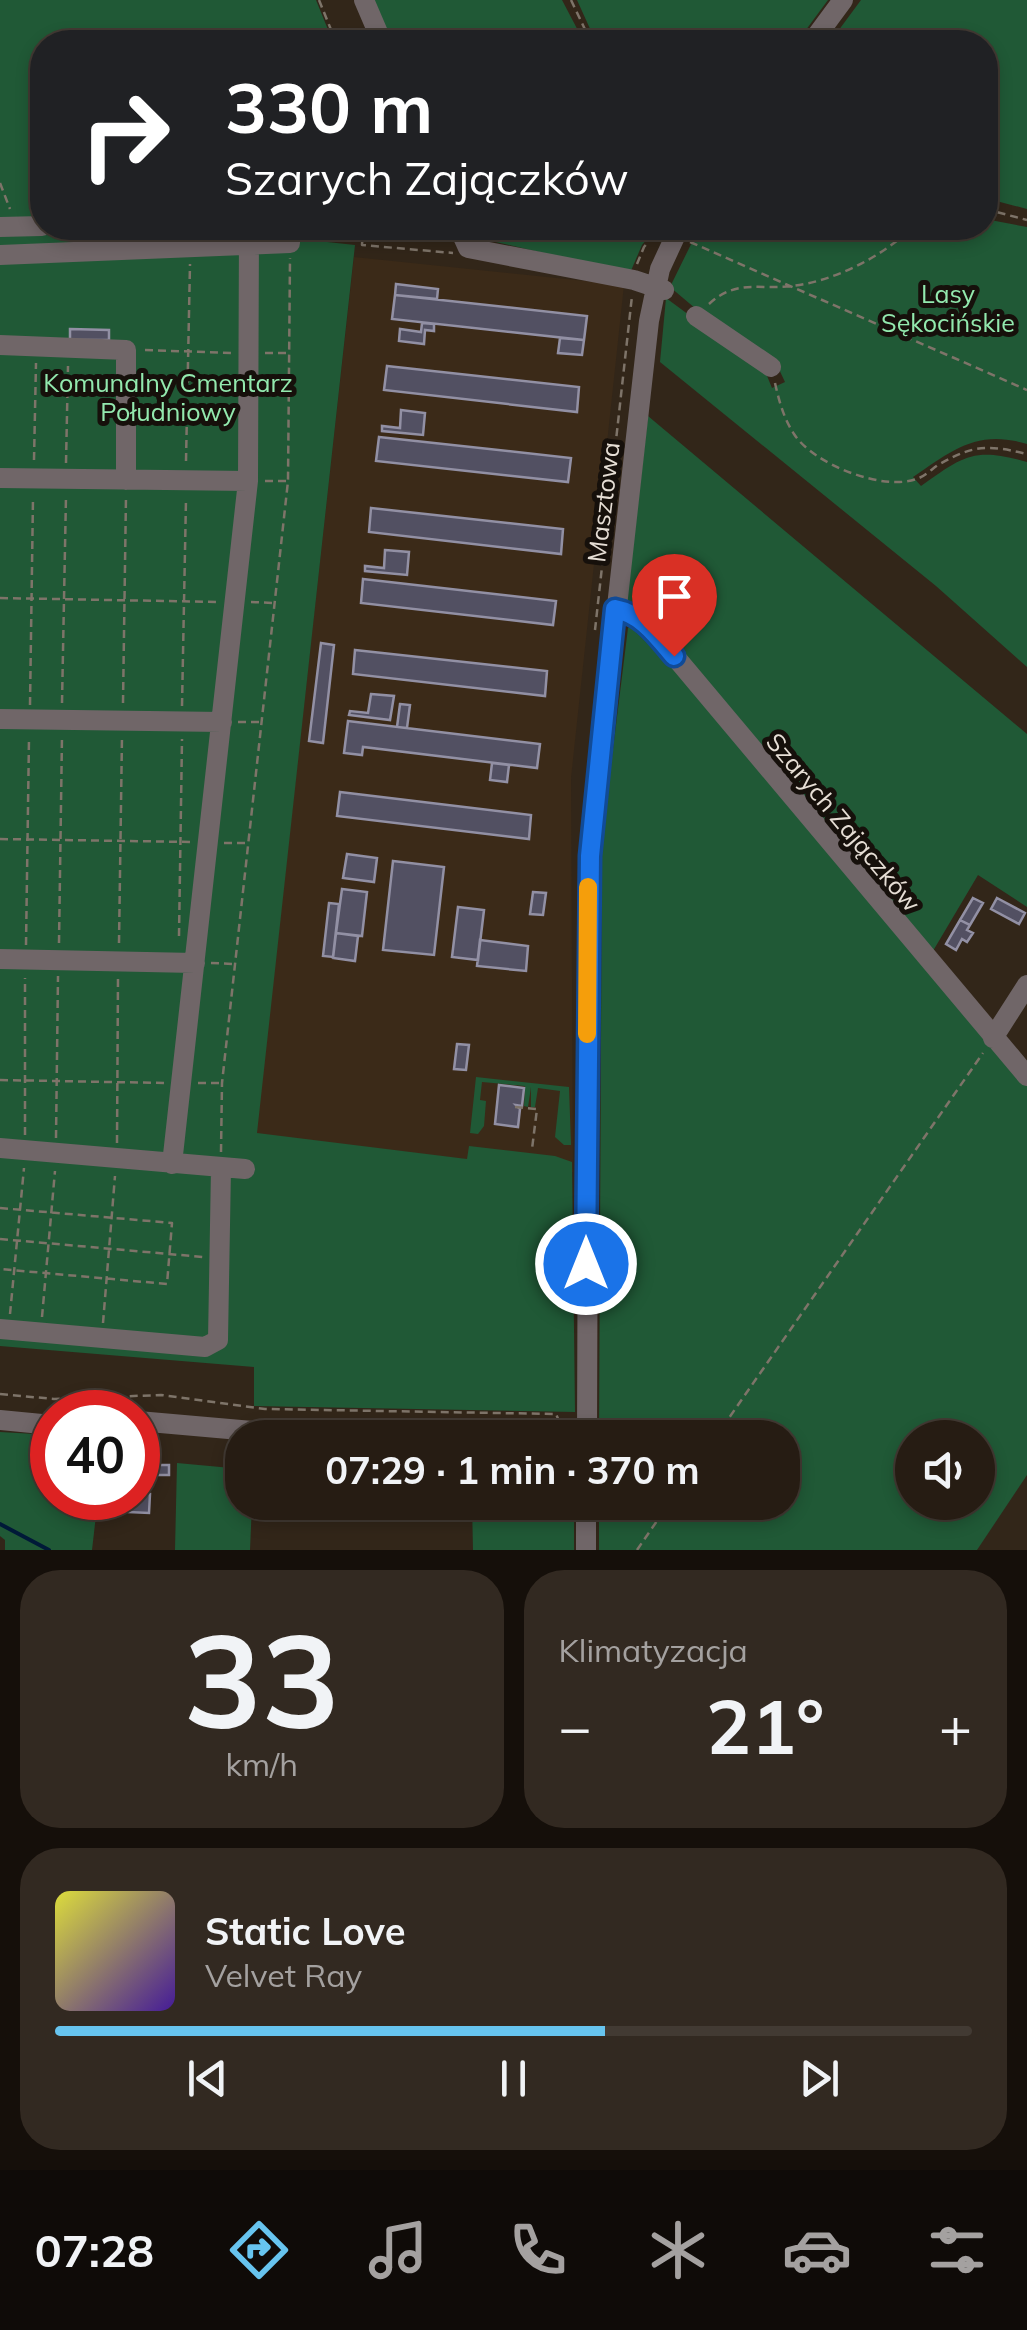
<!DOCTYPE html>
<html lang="pl">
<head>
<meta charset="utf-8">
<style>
  :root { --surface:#261c13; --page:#322921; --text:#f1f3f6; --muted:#a4a1a0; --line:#423a33; --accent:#67c4ef }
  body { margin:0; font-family:Mulish,sans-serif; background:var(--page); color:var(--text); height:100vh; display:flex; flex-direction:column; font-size:38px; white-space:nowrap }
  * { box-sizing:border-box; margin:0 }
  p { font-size:32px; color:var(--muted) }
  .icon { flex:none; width:55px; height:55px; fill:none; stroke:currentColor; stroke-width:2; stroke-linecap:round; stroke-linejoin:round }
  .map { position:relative; height:1550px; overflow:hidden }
  .drawer { display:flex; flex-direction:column; gap:20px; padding:20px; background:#150f0a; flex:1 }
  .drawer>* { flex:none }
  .top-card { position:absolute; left:30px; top:30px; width:968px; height:210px; border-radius:40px; box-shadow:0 5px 15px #0003,0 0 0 2px var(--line); background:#202124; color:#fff; overflow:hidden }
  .tools { position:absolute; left:895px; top:1420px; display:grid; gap:20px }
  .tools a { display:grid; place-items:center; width:100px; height:100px; border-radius:50%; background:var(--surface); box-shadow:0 5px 15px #0003,0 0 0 2px var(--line); font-size:50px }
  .speed { position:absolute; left:30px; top:1390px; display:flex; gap:20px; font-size:50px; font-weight:700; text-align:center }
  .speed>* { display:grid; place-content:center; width:130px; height:130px; border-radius:50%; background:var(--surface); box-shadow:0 5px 15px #0003,0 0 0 2px var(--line); line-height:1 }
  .speed .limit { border:15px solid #d22; background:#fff; color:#111 }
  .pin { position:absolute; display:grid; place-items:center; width:85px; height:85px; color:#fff; margin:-102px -42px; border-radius:50% 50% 50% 0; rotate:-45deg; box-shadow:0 0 10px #0007 }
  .pin .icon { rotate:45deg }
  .me { position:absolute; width:110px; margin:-55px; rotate:0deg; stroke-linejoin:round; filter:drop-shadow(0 0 8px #0008) }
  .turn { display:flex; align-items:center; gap:35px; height:210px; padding:0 30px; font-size:45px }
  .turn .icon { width:130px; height:130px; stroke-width:2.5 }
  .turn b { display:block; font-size:70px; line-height:85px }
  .big { font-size:75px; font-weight:700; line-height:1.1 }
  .drawer .tile { flex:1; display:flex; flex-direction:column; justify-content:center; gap:15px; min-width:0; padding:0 35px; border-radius:40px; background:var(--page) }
  .drawer .dial { align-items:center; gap:0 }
  .dial b { font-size:130px; line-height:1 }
  .song { display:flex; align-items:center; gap:30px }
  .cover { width:120px; height:120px; border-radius:15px; background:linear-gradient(135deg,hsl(60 70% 55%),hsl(260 70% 35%)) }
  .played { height:10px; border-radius:5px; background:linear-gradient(90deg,var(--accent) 60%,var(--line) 60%) }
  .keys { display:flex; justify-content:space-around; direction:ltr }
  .heat { display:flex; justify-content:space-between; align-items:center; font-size:55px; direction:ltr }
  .drawer .tiles { flex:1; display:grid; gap:20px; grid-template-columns:1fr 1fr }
  .tile:last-child { grid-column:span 2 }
  .trip { position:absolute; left:225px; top:1420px; width:575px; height:100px; border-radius:40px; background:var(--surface); box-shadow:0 5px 15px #0003,0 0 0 2px var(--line); font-weight:700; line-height:100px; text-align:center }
  .tab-bar { display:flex; height:160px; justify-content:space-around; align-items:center; background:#0f0b08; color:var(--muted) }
  .tab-bar .icon { width:70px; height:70px }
  .tab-bar .on { color:var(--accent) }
  .tab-bar b { font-size:45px; color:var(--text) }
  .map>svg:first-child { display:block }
  .built { fill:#3b2a18 }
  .green { fill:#205936; fill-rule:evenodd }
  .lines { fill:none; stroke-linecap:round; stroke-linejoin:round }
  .stream { stroke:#001938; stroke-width:4 }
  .building { fill:#525062; stroke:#9290a4; stroke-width:2.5 }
  .path { stroke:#7e7469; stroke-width:2.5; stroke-dasharray:8 5; stroke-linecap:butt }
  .minor { stroke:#706668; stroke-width:20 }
  .route-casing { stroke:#114b97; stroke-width:25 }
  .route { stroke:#1a73e8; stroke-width:18 }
  .slow { stroke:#f59e0b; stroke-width:18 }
  .labels { text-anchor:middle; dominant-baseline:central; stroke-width:10; stroke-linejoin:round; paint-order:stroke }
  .park-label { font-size:25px; fill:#93e9ae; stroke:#16100b }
  .street-label { font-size:25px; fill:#e6ded5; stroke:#16100b }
</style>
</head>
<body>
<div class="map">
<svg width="1027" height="1550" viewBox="0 0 1027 1550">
  <rect width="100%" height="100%" fill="#322619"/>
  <path class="built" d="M354,257L624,285L571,778L573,1172L256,1134Z"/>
  <path class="green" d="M0,0H316L333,42H42V228H298L299,239L355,245L257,1133L467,1159L469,1146L555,1156L572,1162L575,1412L254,1406V1367L0,1346Z
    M372,0H562L584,42H390Z
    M577,0H828L797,42H596Z
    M861,0H1027V209L985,198V42H830Z
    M985,219L1027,227V444C977,429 953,450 913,477L921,486C964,455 975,447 1027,462V667L936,586L660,362L666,298L765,371L772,388L785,382L776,363L715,325L670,287L699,228H985Z
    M468,228H656L642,245L630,273L483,239Z
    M648,416L1027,734V907L978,875L930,956L630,606L627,599Z
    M633,625L648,633L1027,1085V1475L977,1550H599V1503L782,1502V1438H599L602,838L628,628ZM912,1438H978V1502H912Z
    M476,1077L569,1087L571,1145H564L555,1137L560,1091L538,1088L535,1107H531V1087L528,1107L524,1106L525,1086L482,1082L480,1100L486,1101L484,1126L478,1134L470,1133Z
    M0,1432L52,1435V1498H98L92,1550H5V1540L0,1536Z
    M177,1463L242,1469V1502L252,1503L250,1550H175Z
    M472,1503H574V1550H473Z"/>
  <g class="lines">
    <path class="stream" d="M0,1524L49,1550"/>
  </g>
  <path class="building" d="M396,284L438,289L437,299L395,295Z
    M395,295L587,316L584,340L392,319Z
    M422,323L434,324V331L425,330L424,344L399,341L400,329L421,332Z
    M70,329L109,330V340H70Z
    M560,338L584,340L582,355L558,353Z
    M387,366L579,387L577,412L384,390Z
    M401,410L425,413L423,435L382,431V426L400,428Z
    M379,437L571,458L568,482L376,461Z
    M371,508L563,529L561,554L369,532Z
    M385,550L409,552L407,575L365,571V566L384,568Z
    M363,579L556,601L553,625L361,603Z
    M321,643L334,645L323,743L309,741Z
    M355,650L547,671L545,696L353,674Z
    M371,694L394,696L390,720L349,715L350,711L368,713Z
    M400,704L410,705L407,728L397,727Z
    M348,721L540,744L537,768L363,747L362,755L344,753Z
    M492,763L509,765L507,782L490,780Z
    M340,792L531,815L529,839L337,816Z
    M347,854L377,858L374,882L343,878Z
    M393,861L444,867L434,955L383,950Z
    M342,889L367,892L362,936L336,933Z
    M533,892L546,893L543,915L530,914Z
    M973,898L983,903L970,925L960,920Z
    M997,898L1025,913L1019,924L991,909Z
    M329,903L339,904L333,957L323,956Z
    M458,907L484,910L478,960L452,957Z
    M960,920L970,925L967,930L973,933L967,942L962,939L956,950L946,944Z
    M336,933L358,936L355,961L333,958Z
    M480,940L528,946L526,971L477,966Z
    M457,1044L469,1045L466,1070L454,1069Z
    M499,1085L524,1088L522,1106L516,1105L520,1109L518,1127L495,1124Z
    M144,1465H169V1475H144Z
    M139,1488H146V1494H150L149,1513L129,1512L130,1498H138Z"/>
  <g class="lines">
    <path class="path" d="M319,0L336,42
      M571,0L591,42
      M0,183L10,209
      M985,209L1027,220
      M363,228L362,245L453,253
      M690,242L1027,390
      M637,264L644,247L659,229
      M709,304C736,279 759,290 792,286C835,281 881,257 912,228
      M145,350L232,353
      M265,353H287
      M775,383C779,401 784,419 794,434C813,464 885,493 919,478C926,475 932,469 938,465C974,444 989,445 1027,454
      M34,460L36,363
      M186,461L190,264
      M66,463L68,366
      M265,481H287
      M0,598L218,602
      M251,602L273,603
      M595,630L632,296
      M62,703L66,496
      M123,703L126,496
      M30,705L33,498
      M182,706L186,499
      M238,722H260
      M0,839L191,842
      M224,843H246
      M179,936L182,739
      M59,943L62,736
      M119,943L122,736
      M26,945L29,738
      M211,963L233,964
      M0,1080L165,1083
      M198,1083H220
      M515,1107L537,1109L532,1149
      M25,1135V978
      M56,1138L58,976
      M117,1143L118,976
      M221,1152L222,1083L288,481L290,258
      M0,1208L172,1223L167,1284L0,1269
      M0,1239L203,1257
      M10,1314L24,1168
      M42,1317L55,1171
      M103,1323L115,1176
      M0,1394L54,1399L161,1395L265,1409L556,1414L566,1438
      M715,1438L983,1053
      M637,1550L670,1502"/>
    <path class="minor" d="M364,0L382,42
      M812,42L843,0
      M0,227L42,226
      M459,228L468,248L634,280L664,290
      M0,255L290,243V228
      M696,316L771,367
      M0,345L126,350V480
      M0,478L248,481
      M615,609L630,612L651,628L1027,1076
      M0,719L222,722
      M0,959L195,963
      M993,1038L1027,985
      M0,1148L245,1169
      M172,1164L248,481L249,228
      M0,1329L205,1347L218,1340L221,1168
      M0,1420L52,1425
      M138,1421L297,1435L470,1438
      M587,1438L589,856L649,321L660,269L679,228
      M586,1550V1502"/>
  </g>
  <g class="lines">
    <g class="route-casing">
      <path id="route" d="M586,1264L590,856L615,609C642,614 657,636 674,656"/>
    </g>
    <use href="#route" class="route"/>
    <path class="slow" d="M587,1034L588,887"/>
  </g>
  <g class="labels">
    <g class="park-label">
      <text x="948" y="293">Lasy<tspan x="948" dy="29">Sękocińskie</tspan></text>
      <text x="168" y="382">Komunalny Cmentarz<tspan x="168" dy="29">Południowy</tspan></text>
    </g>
    <g class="street-label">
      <text transform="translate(603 502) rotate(-83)">Masztowa</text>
      <text transform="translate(844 822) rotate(50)">Szarych Zajączków</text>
    </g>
  </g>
</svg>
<div class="tools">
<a><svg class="icon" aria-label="sound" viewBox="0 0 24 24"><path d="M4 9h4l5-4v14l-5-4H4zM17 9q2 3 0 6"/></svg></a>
</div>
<div class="speed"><div class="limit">40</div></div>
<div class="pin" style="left:674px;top:656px;background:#d93025"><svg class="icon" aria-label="arrive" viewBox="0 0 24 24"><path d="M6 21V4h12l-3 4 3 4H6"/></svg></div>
<svg class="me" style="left:586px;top:1264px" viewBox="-20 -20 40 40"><circle r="17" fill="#1a73e8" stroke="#fff" stroke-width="3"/><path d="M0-11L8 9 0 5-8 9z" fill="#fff"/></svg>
<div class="trip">07:29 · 1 min · 370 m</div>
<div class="top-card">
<div class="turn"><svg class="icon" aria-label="right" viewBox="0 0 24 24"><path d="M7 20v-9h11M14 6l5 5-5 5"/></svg><div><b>330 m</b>Szarych Zajączków</div></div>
</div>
</div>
<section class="drawer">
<div class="tiles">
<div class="tile dial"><b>33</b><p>km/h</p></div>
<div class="tile"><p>Klimatyzacja</p>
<div class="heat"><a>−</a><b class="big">21°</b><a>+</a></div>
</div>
<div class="tile">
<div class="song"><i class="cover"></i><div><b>Static Love</b><p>Velvet Ray</p></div></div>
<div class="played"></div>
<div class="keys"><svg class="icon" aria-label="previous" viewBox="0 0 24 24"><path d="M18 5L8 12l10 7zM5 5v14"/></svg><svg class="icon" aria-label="pause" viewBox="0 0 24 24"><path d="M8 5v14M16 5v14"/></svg><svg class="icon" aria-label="next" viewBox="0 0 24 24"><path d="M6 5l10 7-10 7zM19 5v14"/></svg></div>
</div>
</div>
</section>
<nav class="tab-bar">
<b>07:28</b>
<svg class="icon on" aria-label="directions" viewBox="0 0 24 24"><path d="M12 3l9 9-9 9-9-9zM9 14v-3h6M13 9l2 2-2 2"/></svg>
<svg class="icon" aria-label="music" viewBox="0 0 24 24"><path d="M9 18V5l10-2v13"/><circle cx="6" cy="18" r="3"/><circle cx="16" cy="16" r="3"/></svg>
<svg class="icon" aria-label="phone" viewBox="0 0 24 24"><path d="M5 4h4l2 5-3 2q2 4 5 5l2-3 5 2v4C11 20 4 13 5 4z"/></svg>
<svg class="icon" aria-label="climate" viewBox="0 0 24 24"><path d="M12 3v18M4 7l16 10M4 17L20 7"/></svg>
<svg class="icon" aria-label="car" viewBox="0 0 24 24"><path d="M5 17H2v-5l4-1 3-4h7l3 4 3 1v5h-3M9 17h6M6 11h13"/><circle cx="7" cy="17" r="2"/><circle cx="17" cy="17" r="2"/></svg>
<svg class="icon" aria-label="filters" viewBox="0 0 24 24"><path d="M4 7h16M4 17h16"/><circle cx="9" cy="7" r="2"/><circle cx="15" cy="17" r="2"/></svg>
</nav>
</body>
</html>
